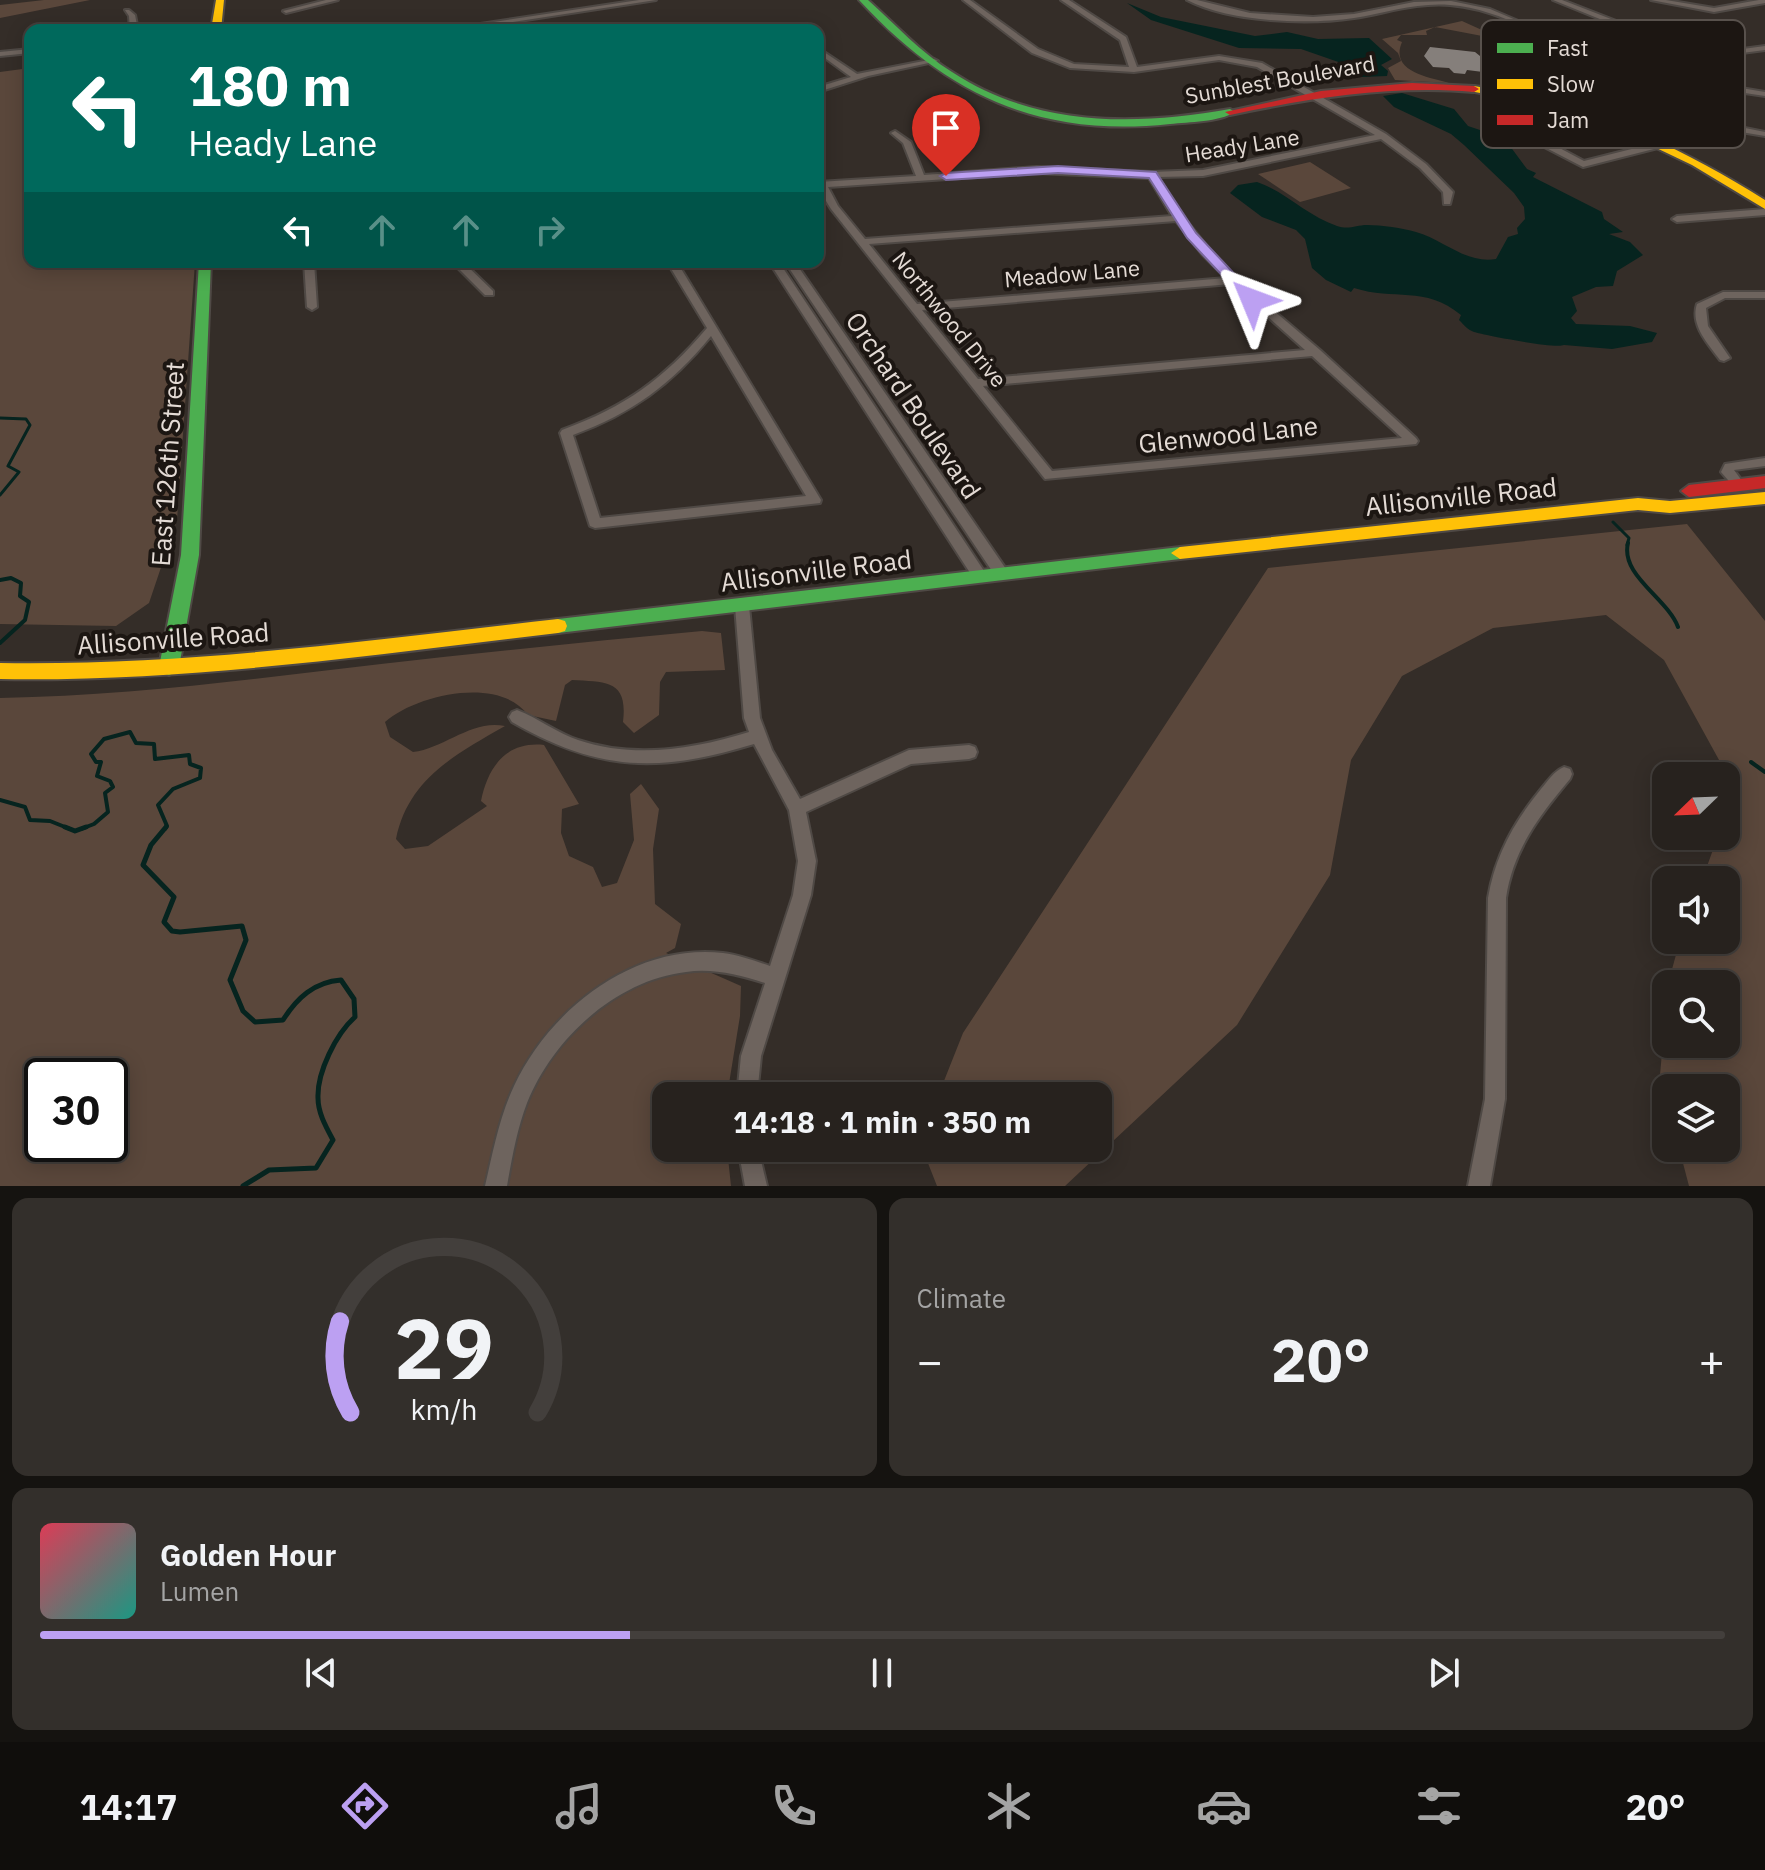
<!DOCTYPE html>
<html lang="en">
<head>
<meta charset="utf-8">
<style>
  :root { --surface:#27221e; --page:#332f2b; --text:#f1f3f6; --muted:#a4a4a4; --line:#433f3c; --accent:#bca0f2 }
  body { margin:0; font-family:"IBM Plex Sans",sans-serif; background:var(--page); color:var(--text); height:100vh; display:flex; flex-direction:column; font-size:30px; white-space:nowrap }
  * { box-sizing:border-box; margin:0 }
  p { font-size:26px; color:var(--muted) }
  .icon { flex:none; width:44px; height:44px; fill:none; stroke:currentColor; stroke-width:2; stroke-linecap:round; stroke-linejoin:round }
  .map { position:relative; height:1186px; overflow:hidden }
  .panel { display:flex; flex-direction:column; gap:12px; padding:12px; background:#151310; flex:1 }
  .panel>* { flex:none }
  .guide { position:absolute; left:24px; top:24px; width:800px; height:244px; border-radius:16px; box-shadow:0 4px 20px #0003,0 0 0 2px var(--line); background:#00695c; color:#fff; overflow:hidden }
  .needle { width:52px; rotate:247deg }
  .fabs { position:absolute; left:1652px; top:762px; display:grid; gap:16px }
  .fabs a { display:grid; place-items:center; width:88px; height:88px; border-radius:16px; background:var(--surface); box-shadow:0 4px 20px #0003,0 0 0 2px var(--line); font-size:40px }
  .speed { position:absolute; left:24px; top:1058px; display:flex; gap:16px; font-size:40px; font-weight:700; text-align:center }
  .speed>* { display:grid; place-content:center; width:104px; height:104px; border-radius:50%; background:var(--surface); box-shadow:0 4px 20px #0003,0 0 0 2px var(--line); line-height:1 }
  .speed .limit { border:4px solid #111; border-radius:12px; background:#fff; color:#111 }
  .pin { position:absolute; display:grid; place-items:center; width:68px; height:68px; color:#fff; margin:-82px -34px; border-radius:50% 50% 50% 0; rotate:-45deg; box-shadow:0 0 8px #0007 }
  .pin .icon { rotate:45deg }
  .me { position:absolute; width:88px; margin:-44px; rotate:314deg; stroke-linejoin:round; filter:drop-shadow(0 0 6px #0008) }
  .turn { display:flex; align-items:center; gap:28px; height:168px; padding:0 32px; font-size:36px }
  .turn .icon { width:104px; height:104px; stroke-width:2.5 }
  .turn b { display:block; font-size:56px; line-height:68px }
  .lanes { display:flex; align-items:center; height:76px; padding:0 32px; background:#0003; justify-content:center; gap:40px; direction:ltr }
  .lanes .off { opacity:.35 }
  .big { font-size:60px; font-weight:700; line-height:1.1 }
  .panel .tile { flex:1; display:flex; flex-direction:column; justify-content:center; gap:12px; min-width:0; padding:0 28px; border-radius:16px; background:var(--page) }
  .panel .dial { align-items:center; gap:0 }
  .dial svg { height:208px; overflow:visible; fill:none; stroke:var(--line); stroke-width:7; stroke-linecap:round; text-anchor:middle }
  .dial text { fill:var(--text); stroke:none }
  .song { display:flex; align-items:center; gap:24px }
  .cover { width:96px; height:96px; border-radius:12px; background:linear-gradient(135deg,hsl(350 70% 55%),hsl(170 70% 35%)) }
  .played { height:8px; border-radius:4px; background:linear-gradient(90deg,var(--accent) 35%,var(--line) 35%) }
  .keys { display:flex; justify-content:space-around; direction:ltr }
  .heat { display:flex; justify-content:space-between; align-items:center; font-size:44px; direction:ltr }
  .panel .tiles { flex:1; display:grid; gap:12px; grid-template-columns:1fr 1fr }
  .tile:last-child { grid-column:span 2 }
  .trip { position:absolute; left:652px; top:1082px; width:460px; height:80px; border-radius:16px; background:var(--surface); box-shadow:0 4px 20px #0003,0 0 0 2px var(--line); font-weight:700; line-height:80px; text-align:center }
  .tab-bar { display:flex; height:128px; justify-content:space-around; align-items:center; background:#100e0c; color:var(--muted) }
  .tab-bar .icon { width:56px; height:56px }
  .tab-bar .on { color:var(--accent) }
  .tab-bar b { font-size:36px; color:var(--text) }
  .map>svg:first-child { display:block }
  .green { fill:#5a473b; fill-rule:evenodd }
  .water { fill:#06241f }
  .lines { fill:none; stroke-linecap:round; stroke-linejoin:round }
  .stream-far2 { stroke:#06241f; stroke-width:3 }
  .stream-far1 { stroke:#06241f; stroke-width:4 }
  .stream { stroke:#06241f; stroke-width:5 }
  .building { fill:#857f7b }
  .street-casing { stroke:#4f4945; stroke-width:4 }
  .fast-casing { stroke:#4f4945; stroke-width:4 }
  .slow-casing { stroke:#4f4945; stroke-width:4 }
  .jam-casing { stroke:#4f4945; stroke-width:4 }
  .street { fill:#6e645e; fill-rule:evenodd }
  .fast { fill:#4caf50; fill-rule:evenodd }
  .slow { fill:#ffc107; fill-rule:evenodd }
  .jam { fill:#c62828; fill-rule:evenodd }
  .route { fill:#bca0f2; stroke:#7a689d; stroke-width:2 }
  .labels { text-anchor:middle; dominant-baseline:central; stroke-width:8; stroke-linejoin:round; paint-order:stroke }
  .far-street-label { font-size:22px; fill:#e4dbd5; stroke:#1c1612 }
  .street-label { font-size:26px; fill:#e4dbd5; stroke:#1c1612 }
  .key { fill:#1c1612; stroke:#58514c; stroke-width:2 }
  .key-label { font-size:22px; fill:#e4dbd5 }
</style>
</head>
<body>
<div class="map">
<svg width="1765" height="1186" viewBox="0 0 1765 1186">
  <rect width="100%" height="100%" fill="#342d28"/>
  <path class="green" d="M44,0H90L0,18V5Z
    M1462,21L1572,71L1496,89L1472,85L1504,84L1513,74L1528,78L1537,74L1534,60L1523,58L1527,53L1498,39L1435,27L1426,31L1427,35H1401L1397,40L1402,42C1389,72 1430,77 1449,83L1395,80L1388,68L1401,61L1398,53L1382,39Z
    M30,68V262H195L177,520L149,603L116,626L0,624V72Z
    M1310,162L1351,188L1300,202L1258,174Z
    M1687,524L1765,621V1186H1689L1679,1148H1726V1088H1666V1098L1660,1075L1666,1007V1044H1726V984H1668L1680,940H1726V880H1702L1718,836H1726V813L1735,789L1664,660L1606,615L1493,628L1402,676L1351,760L1330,875L1237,1025L1065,1186H937L922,1148H1098V1096H938L963,1033L1268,568Z
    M702,631L721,633L725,670L666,672L660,682L659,715L634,733L623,722C628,680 607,682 572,680L565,685L556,721L528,715C500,676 417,694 385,722L390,737L413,752C445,748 472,719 505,726C456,754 408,779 396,839L405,849L428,846L487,806L481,801C488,766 507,741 544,745L579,804L562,809L561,833L569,856L593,867L602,887L617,883L634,840L630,794L641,784L659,809L653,849L655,904L681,924L675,948L666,953L741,986L740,1016L727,1096H666V1148H727L731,1186H0V698C129,696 254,679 381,664C488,652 595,641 702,631ZM42,1076H110V1144H42Z"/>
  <path class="water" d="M1127,3L1161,17L1255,36L1287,32L1318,39L1369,38L1392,59L1381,65L1388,71L1387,76L1362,77L1347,65L1301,49L1239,48L1151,20Z
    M1402,93L1454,109L1468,126L1504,138L1527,169L1536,173L1533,177L1602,212L1604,219L1623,232L1609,234L1630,242L1643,255L1617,271L1613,286L1596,287L1572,297L1577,311L1571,318L1576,324L1630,326L1657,333L1652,342L1612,349L1564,345C1555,349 1484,335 1474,332C1468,330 1464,325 1459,320L1461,315C1425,285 1394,301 1354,288L1351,292L1326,280L1312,268L1305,239L1296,230L1262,217L1230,193L1238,185L1257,182C1286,192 1307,216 1337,226C1349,230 1356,225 1367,225C1382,225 1402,228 1416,232C1444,240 1466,264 1496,259L1508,237L1518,234L1517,228L1525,219L1524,207L1514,193L1464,145L1451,134L1394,107L1383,96Z"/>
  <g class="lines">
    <path class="stream-far2" d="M0,418L26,419L30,425L8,466L19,472L0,495
      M1613,522L1629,538L1627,545"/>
    <path class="stream-far1" d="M1628,543C1620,575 1667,598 1678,627
      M0,580L11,578L21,583L20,596L29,602L25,620L0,643
      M1751,762L1765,772
      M0,800L25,807L30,820L50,821L70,829
      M81,829L94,824L108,812L105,793L113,787L110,781L97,776L101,762H96L91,754L104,739L130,732L136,743L154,744L155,759L189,755L190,764L201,768L200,778L173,789L158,805L167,826L165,829"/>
    <path class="stream" d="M65,827L75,831L86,827
      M166,827L151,845L143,865L174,897L164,922L172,931L180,932L242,926L246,940L230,980L243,1011L255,1022L283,1020C297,998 314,982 341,980L354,999L355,1017C336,1034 317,1072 318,1098C318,1113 326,1127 333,1140L316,1168L269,1170L243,1186"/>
  </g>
  <path class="building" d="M1430,47L1475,52L1490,64L1483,72L1467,70L1465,74L1454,73L1449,68L1433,67L1424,56Z"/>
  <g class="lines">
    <g class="street-casing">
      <path id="street" d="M326,0H338L286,13L283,11Z
        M639,0H656L460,30H441Z
        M963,0H970L1038,49L1074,64L1129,67L1120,40L1061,0H1069L1126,37L1137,67L1219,56L1262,63L1386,134L1426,164L1453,192L1450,204H1444L1443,192L1420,168L1381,139L1203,176L1158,177L1181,214L1209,249L1241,283L1320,350L1416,438L1418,441L1416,444L1045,479L831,209L818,188V182L916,176L903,143L891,133L895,131L911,142L924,175L1037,167L1152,172L1203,170L1375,135L1257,67L1219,60L1134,72L1070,68L1032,53ZM1037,173L1149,178L1172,216L865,239L838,206L828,187ZM1176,221L1202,254L1226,278L917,304L869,244ZM1231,284L1305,350L978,379L922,310ZM1312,356L1402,438L1052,471L983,386Z
        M1187,0H1197L1250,13L1313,17L1354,14L1414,2L1451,1L1490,9L1558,38L1617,26L1553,0H1562L1642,31L1691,56L1765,46V50L1696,59L1713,74L1717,84L1765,92V96L1718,89L1720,123L1765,132V136L1717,128L1705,136L1583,167L1529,139V135H1535L1584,161L1699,132L1712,124C1712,110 1714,94 1708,81C1701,64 1643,32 1625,29C1614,27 1577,38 1564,41L1604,62V76L1600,78L1596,76L1597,65L1590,60C1546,39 1501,9 1450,5C1418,2 1386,13 1354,18C1307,25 1229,22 1187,0Z
        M1651,0H1666L1714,8L1759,0H1765V3L1714,12Z
        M125,10H129L135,15L138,30H130L129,16Z
        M219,24L217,27L168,30L172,28Z
        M818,48L857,74L934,59L938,61L868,76L818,92V87L851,77L818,53Z
        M30,49V53L0,56V52Z
        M1765,209V215L1677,222L1672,219L1677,216Z
        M304,262H314L317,307L312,310L307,307Z
        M452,262H463L493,291V295H485Z
        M667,262H677L821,500L820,503L595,528L590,526L560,433L562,430C625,407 664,379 707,328ZM711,336L806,496L600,518L573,435C632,413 671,385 711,336Z
        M769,262H779L984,571L986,575L984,579H974Z
        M785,262H795L1006,569L1008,573L1006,577H996Z
        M1723,292H1765V298H1725L1706,308L1708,326L1730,358L1724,361L1720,360C1708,344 1690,325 1697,304Z
        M1765,458V466L1734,470L1745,485L1743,488H1735L1721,472L1725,464Z
        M742,601L747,602L749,606L760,718L772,750L800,799L909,750L969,745L975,747L977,752L975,757L969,759L911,764L806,812L816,861L811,895L761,1056L757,1096H737L741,1056L765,983C739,975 713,968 686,972C617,980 553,1038 527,1103C517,1129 512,1158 507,1186H485C493,1152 499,1118 514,1086C550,1009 634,943 723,953C739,955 755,961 770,966L793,895L798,861L789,810L754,744C659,773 599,772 512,722L509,717L512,712L517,710C538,718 557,733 578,740C635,759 694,749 749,732L744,718L735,606L737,602Z
        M1564,767L1570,769L1572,774L1570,779C1539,816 1513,850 1506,898L1505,1099L1490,1186H1468L1485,1099L1488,898C1495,856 1514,822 1541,789C1548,781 1554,771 1564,767Z
        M738,1148H758L767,1186H745Z"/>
    </g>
    <g class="fast-casing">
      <path id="fast" d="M859,0H868C895,24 921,53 952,72C1036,127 1134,126 1230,109L1235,112C1219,122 1189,122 1170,124C1039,138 947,95 859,0Z
        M199,262H211L199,555L179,667L176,672L169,675L162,672L159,667L181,555Z
        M1180,547L1189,553L1180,559L558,633L551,631L549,626L551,621L558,619Z"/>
    </g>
    <g class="slow-casing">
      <path id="slow" d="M216,0H224L221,30H211Z
        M1474,86C1584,103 1671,141 1765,200V209L1692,165L1623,132L1551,107L1470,91V87Z
        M1765,492V504L1670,513L1638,510L1180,559L1171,553L1180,547L1638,498L1670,501Z
        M558,619L565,621L567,626L565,631L558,633C372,655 188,682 0,679V663C188,666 372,640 558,619Z"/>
    </g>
    <g class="jam-casing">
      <path id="jam" d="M1412,83L1474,86L1479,89L1474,92C1390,85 1311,98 1230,115L1225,112L1321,91Z
        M1765,476V488L1689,497L1681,491L1689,485Z"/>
    </g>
    <use href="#street" class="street"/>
    <use href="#fast" class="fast"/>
    <use href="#slow" class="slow"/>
    <use href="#jam" class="jam"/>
  </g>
  <path class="route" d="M1058,166L1156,172L1196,233L1259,300L1247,302L1187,238L1149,178L1058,173L946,180L940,176L946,173Z"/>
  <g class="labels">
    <g class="far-street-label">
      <text transform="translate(1280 79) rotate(-10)">Sunblest Boulevard</text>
      <text transform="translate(1242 145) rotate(-9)">Heady Lane</text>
      <text transform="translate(1072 273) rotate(-5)">Meadow Lane</text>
      <text transform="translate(950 319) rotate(51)">Northwood Drive</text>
    </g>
    <g class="street-label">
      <text transform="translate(914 405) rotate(56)">Orchard Boulevard</text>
      <text transform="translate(1228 434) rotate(-6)">Glenwood Lane</text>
      <text transform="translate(167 464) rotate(-86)">East 126th Street</text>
      <text transform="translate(1461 496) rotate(-6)">Allisonville Road</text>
      <text transform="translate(816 570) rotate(-7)">Allisonville Road</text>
      <text transform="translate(173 638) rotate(-4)">Allisonville Road</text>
    </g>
  </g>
  <rect x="1481" y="20" width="264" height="128" rx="12" class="key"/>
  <rect x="1497" y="43" width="36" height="10" fill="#4caf50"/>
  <rect x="1497" y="79" width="36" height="10" fill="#ffc107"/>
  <rect x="1497" y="115" width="36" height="10" fill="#c62828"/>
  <g class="key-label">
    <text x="1547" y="56">Fast</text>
    <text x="1547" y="92">Slow</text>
    <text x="1547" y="128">Jam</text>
  </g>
</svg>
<div class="fabs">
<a><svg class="needle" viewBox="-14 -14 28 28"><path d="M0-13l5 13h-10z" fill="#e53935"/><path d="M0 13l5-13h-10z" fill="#a4a4a4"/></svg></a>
<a><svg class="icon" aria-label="sound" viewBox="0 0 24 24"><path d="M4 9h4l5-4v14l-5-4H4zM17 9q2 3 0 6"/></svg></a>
<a><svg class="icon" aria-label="search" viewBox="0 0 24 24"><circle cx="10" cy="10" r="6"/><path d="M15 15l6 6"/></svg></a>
<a><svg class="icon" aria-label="layers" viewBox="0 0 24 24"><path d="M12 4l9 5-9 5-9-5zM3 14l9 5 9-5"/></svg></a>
</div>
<div class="speed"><div class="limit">30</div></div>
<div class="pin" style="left:946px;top:176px;background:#d93025"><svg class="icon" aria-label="arrive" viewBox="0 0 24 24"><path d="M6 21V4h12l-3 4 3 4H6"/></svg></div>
<svg class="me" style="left:1252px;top:300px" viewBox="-20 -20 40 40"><path d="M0-17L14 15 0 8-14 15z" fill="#bca0f2" stroke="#fff" stroke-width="4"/></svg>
<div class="trip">14:18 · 1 min · 350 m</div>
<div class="guide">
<div class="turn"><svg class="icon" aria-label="left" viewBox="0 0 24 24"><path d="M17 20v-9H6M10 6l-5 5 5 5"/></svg><div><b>180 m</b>Heady Lane</div></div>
<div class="lanes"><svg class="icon" aria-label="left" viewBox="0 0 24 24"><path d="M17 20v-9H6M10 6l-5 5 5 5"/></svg><svg class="icon off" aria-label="ahead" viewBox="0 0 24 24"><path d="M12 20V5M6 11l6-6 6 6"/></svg><svg class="icon off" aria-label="ahead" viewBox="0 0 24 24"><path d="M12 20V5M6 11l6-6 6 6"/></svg><svg class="icon off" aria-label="right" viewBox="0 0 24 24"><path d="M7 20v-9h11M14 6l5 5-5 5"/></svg></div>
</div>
</div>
<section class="panel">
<div class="tiles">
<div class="tile dial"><svg viewBox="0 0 100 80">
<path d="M14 69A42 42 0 1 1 86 69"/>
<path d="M14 69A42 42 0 0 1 10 34" stroke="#bca0f2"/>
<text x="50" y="56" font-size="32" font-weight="700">29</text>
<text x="50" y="72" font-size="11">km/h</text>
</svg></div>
<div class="tile"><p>Climate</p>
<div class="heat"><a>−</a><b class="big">20°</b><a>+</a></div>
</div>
<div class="tile">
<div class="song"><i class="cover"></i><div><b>Golden Hour</b><p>Lumen</p></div></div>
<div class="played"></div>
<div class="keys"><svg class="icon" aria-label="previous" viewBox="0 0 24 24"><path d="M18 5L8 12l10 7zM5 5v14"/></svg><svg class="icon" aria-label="pause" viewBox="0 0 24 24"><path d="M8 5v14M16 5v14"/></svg><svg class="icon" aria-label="next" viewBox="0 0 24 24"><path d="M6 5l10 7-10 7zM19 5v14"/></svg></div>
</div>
</div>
</section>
<nav class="tab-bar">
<b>14:17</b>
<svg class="icon on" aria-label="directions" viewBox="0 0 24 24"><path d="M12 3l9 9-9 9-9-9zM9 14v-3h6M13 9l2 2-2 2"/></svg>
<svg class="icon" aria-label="music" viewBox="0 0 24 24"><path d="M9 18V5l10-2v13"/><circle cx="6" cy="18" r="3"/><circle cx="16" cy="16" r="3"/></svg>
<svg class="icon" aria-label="phone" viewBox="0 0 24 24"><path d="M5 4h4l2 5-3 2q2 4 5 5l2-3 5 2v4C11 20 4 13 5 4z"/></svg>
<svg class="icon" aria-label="climate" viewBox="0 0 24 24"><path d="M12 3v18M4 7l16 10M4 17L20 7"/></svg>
<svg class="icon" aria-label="car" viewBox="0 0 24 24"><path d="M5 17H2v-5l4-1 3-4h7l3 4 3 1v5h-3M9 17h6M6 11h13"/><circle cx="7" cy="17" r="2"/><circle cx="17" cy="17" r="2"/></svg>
<svg class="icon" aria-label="filters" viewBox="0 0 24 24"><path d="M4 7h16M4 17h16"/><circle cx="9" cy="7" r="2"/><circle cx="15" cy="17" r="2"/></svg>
<b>20°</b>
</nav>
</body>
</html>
